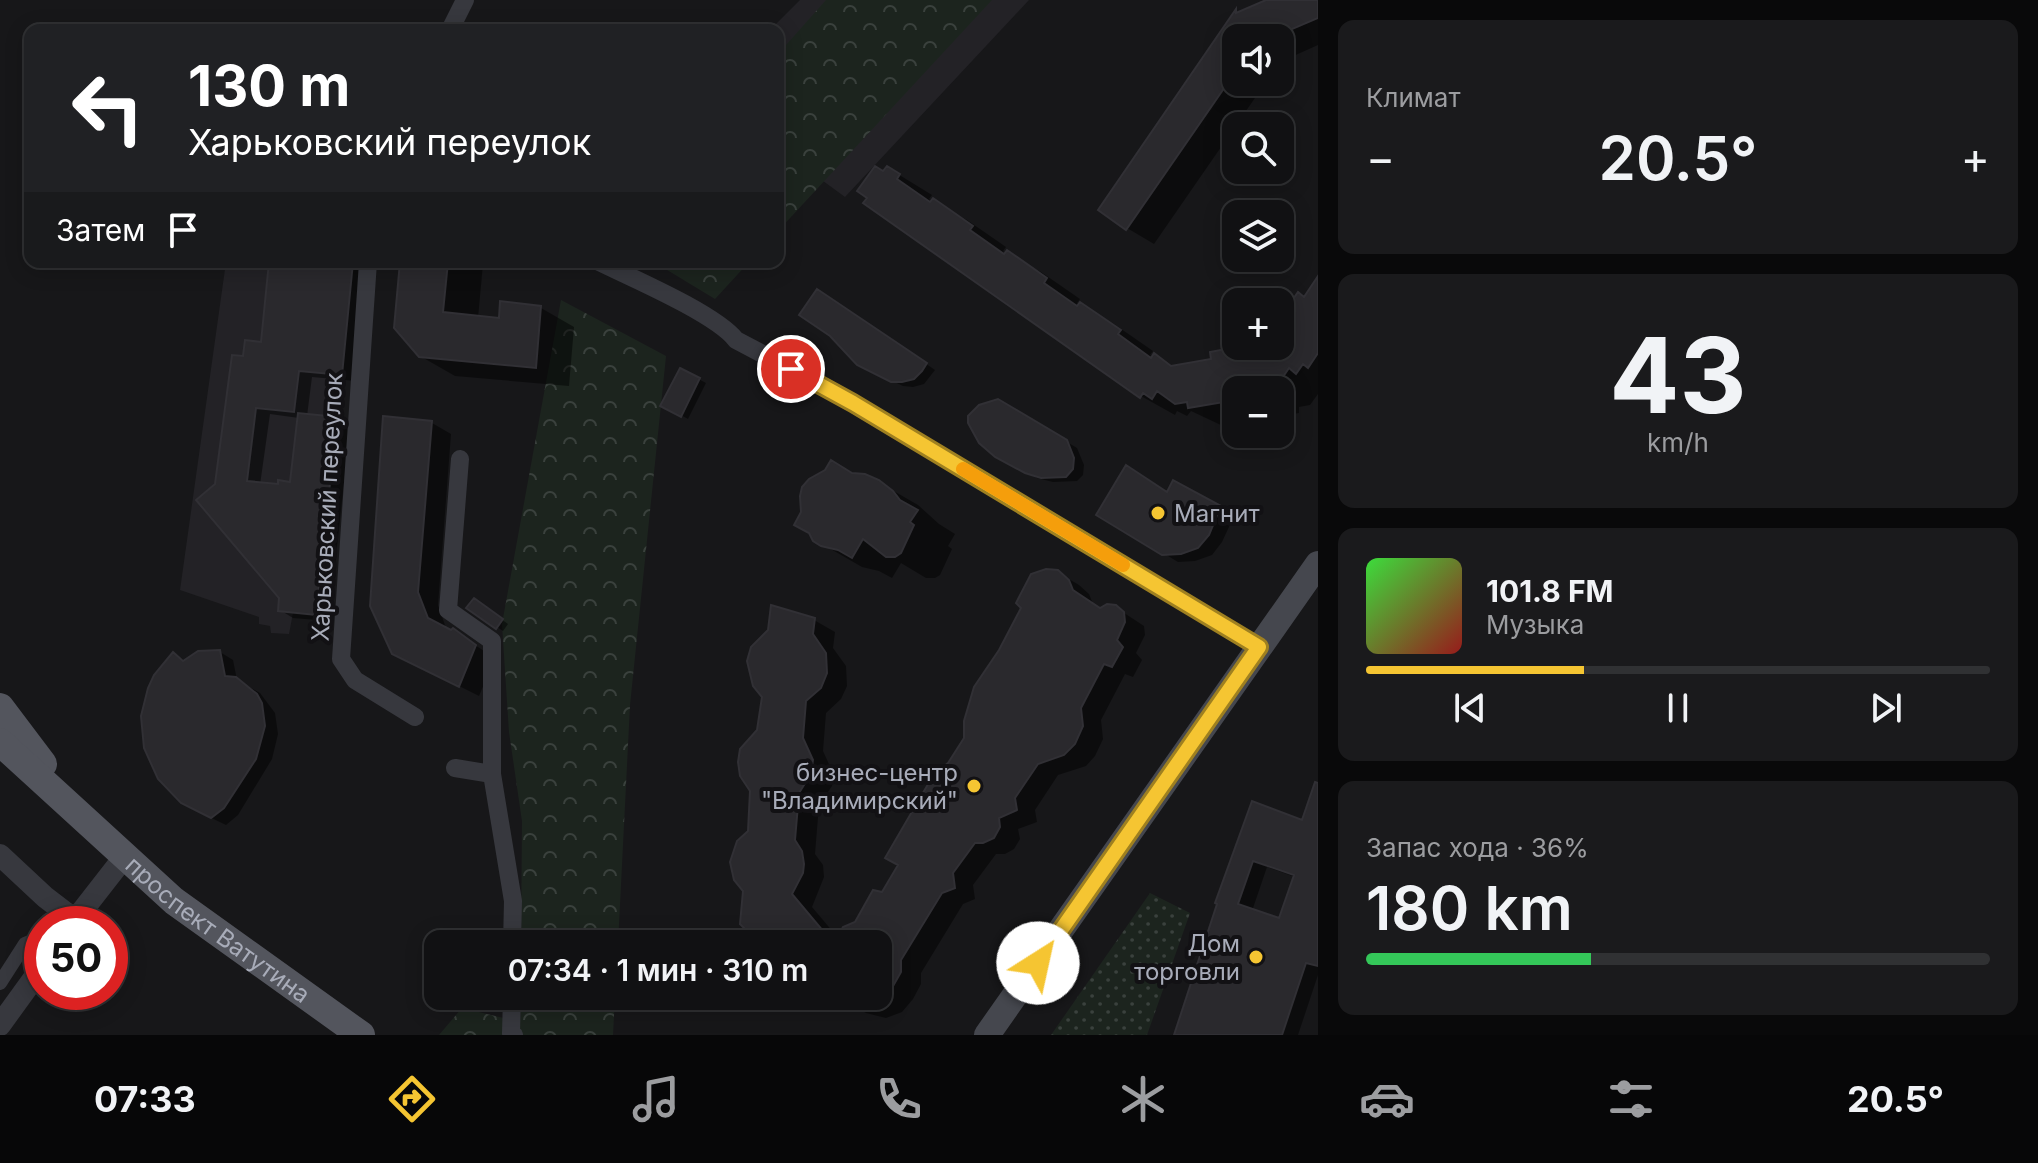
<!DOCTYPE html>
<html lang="ru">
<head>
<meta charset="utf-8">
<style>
  :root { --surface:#111113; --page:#1a1a1c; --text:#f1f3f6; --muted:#9c9da0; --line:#303133; --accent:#f5c532 }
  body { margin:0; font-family:Inter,sans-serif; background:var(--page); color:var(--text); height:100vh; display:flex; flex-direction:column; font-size:30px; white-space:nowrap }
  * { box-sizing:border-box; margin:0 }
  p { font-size:26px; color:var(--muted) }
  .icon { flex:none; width:44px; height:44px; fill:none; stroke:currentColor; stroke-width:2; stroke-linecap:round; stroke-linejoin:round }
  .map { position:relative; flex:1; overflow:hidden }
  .side { display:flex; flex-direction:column; gap:20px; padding:20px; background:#09090a; width:720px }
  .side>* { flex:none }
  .hud { position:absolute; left:24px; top:24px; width:760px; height:244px; border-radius:16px; box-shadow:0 4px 20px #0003,0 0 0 2px var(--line); background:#202124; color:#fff; overflow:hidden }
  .controls { position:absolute; left:1222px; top:24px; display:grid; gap:16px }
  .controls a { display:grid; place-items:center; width:72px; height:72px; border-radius:16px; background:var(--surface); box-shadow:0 4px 20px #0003,0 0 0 2px var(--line); font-size:40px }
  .speed { position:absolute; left:24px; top:906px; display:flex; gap:16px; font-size:40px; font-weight:700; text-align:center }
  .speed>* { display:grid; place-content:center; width:104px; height:104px; border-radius:50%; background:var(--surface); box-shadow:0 4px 20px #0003,0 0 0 2px var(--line); line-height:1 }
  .speed .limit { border:12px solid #d22; background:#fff; color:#111 }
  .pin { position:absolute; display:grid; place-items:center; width:68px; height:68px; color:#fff; margin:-34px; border:4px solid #fff; border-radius:50%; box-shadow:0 2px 8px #0007 }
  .me { position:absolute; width:88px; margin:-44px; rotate:35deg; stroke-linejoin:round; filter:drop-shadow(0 0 6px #0008) }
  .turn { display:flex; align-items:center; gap:28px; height:168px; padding:0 32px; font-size:36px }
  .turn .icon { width:104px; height:104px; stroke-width:2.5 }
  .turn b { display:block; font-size:56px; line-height:68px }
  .then { display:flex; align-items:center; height:76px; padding:0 32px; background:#0003; gap:16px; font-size:30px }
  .big { font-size:60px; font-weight:600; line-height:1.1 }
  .side .card { flex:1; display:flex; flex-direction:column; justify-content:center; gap:12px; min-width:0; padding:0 28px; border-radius:16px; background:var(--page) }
  .side .dial { align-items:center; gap:0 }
  .dial b { font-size:104px; line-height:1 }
  .song { display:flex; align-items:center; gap:24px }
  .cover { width:96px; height:96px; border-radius:12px; background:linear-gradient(135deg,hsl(120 70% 55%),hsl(0 70% 35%)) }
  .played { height:8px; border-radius:4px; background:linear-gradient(90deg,var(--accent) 35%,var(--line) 35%) }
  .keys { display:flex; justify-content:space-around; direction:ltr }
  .heat { display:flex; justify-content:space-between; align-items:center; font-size:44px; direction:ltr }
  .charge { height:12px; border-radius:6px; background:linear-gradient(90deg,#34c759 36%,var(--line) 0) }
  .trip { position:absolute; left:424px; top:930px; width:468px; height:80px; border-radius:16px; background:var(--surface); box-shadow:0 4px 20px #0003,0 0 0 2px var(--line); font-weight:600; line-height:80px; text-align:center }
  .menu { display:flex; height:128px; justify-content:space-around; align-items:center; background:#070708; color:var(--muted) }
  .menu .icon { width:56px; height:56px }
  .menu .current { color:var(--accent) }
  .menu b { font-size:36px; color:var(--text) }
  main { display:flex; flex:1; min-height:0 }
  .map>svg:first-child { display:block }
  .built { fill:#232226 }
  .grass { fill:url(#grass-dots) }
  .forest { fill:url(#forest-crowns) }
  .shadow { fill:#0007; fill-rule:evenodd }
  .building { fill:#2a292d; stroke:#313035; stroke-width:2; fill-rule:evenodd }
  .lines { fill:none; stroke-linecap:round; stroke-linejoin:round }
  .pedestrian { stroke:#37383e; stroke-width:14 }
  .minor { stroke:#37383e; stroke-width:18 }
  .tertiary { stroke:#37383e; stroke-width:22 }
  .secondary { stroke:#45474e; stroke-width:26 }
  .primary { stroke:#53555d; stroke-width:28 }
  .route-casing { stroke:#9f8020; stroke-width:20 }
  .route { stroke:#f5c532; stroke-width:14 }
  .slow { stroke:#f59e0b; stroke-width:14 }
  .poi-dot { fill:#f5c532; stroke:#121114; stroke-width:3 }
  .labels { text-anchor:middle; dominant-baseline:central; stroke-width:8; stroke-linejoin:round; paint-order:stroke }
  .street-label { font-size:24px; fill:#a8acb9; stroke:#121114 }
  .poi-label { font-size:24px; fill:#a8acb9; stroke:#121114; text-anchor:end }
</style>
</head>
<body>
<main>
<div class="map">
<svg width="1318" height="1035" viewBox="0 0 1318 1035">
  <defs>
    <pattern id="grass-dots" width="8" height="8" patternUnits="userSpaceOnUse" patternTransform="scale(2)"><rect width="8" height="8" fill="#1c241e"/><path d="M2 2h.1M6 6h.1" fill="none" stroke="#3a413d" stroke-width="1.8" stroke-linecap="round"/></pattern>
    <pattern id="forest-crowns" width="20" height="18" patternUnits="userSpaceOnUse" patternTransform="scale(2)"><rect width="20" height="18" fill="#1c241e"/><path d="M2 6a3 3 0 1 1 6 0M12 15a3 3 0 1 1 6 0" fill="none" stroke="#3a413d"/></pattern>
  </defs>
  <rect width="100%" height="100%" fill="#171719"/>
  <path class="built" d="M800,0H1029L845,197L778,148V30H770Z
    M226,262H353L316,615L293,613L289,634L271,633L270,626L259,624V617L180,590Z"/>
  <path class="grass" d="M1150,893L1190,913L1147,1035H1051Z"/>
  <path class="forest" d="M826,0H992L778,231V54Z
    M654,262H749L715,299Z
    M561,300L666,356L630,705L618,944H521L522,821L509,732L502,624Z
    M521,996H615L613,1035H439L462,1008L520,1022Z"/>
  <path class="shadow" d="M1271,0H1318V45L1280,62V38H1236V82H1266L1154,244L1127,228L1234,16Z
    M888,168L932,195L929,199L933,202L967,220L1006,247L1003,251L1006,254L1041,272L1080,299L1077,303L1080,306L1081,304L1114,324L1153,351L1150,355L1174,367L1280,346V334L1318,280V394L1310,405L1299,407V413L1280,416V390H1236V424L1223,426L1191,411L1187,416L1177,411L1175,415L1141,396L884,173Z
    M271,262H367L356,381L312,377L307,416L337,419L350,427L329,621L293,618L280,610L281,597L217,485L245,359L263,344ZM270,414L299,418L292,484L260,485Z
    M402,262H498L497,266L483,264L478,318L501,320L541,308L574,327L569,386L455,376L420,356Z
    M828,297L935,370L924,384L913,387L903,386L869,370Z
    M681,370L706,383L688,419L663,405Z
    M998,401L1077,448L1084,465L1083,475L1077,481L1053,482L1037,478L996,455Z
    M385,418L432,423L451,434L438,605L447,631H453L495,658L479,696L415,664Z
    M852,475L878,482L918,505L939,524L955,534L948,546L952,549L940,575L935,578H926L901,563L892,578L879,571L862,567L815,540Z
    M1174,482L1234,516L1222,542L1212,555L1195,561L1178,562L1099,514L1168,494Z
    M1057,572L1079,585L1089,594L1093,604L1101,610L1115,607L1144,626L1145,635L1136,653L1142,660L1133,677L1125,674L1101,720L1103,739L1095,756L1086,766L1058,775L1035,810L1037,822L1018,829L1020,839L1014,849L1005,854H996L973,885L975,899L963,904L921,973V984L913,999L902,1012L886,1018L866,1013L839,996H878V944H763L745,891L759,731L814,620L835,632L833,648L846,666L847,686L841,699L826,713L823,751L833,773L832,786L819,805L815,854L823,865L824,877L812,907L839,939L883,894L901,864L949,765Z
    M480,604L508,624L503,631L497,627Z
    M220,652L233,660L237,680L260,693L275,713L278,734L272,759L238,815L226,825L197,811L174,654L186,661Z
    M1318,789V975L1298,1035H1176L1253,804L1304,823ZM1267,867L1295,877L1281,920L1252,911Z"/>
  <path class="building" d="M1266,0H1318V18L1271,38H1236V71L1126,230L1098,210L1236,9V13Z
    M875,166L883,171L887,166L900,174L897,179L930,202L933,198L973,226L970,230L1004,254L1007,250L1047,278L1044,283L1077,306L1080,302L1121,330L1118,334L1151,358L1154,353L1171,366L1211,359L1210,352L1242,346H1280V318L1298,292L1304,297L1318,276V353L1308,368L1303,364L1296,374L1289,368L1276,387L1236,390V400L1188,408L1187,402L1175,404L1157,391L1152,399L1143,393L1140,398L863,203L867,198L857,191Z
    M269,262H353L342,375L299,371L294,412L256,408L247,481L278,484V480L290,482L298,413L337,417L316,615L278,611L279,598L196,500L215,484L232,355L243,356L245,340L261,342Z
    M400,262H448L443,312L499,318L500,301L541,306L536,368L419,357L394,328Z
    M817,289L927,363L922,371L914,379L902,382H891L857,365L830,336L799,315Z
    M680,368L700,378L681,417L660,406Z
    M998,399L1067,440L1074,458L1073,469L1066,477L1041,478L1025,473L995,457L979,443L968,423V416L979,405Z
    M383,416L432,421L418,592L428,618L451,630L453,628L476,645L459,687L392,654L370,606Z
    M831,460L852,473L865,474L879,480L893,491L900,500L918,510L910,522L914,525L901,553L895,557H886L863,539L852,558L838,550L821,546L813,541L809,533L794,525L801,512L800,496L802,487L809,479L825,470Z
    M1126,465L1167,492L1173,480L1221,506L1209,535L1198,548L1181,554L1162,555L1096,515Z
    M1046,569L1058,570L1069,580L1073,590L1100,608L1107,604L1116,605L1124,612L1125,622L1117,640L1123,647L1112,667L1104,664L1081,708L1083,726L1075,744L1064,755L1038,764L1015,798L1017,810L999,818L1000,827L994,838L983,843H975L953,873L955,888L942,893L901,960V972L892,988L878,1005V944H834L843,927L855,922L873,890L882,892L898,865L885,858L934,774L948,763L964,738V721L974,687L999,650L1021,608L1016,603L1031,574Z
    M474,598L503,619L496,629L466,608Z
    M771,605L815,618L813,634L826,653L827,673L821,688L806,701L803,738L813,760L811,774L799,793L795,840L802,851L804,864L803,873L792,894L834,944H760L740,924L743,891L734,880L730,862L737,841L748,831L750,791L740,776L738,762L740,749L757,730L762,697L753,686L747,661L751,647L768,630Z
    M220,650L225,676L236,677L257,694L262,703L265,726L256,759L224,808L211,818L181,803L158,779L144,748L141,716L148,688L154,675L173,652L183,661L198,651Z
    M1315,782L1318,783V966L1306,963L1282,1035H1174L1217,904L1215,903L1252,801L1302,820ZM1253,861L1294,875L1279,918L1238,904Z"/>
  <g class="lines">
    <path class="pedestrian" d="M47,924L48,920
      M0,983L25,944L42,937"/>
    <path class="minor" d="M450,30L465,0
      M368,262L341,659L355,680L415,717
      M599,262C632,278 716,314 736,340L827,388L1259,647
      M460,459L448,610L492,641V774
      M455,768L492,774L513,901L512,944
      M512,996L511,1033L514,1035"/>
    <path class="tertiary" d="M0,855L45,897L75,920
      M72,924L125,856
      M0,1025L42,967"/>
    <path class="secondary" d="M987,1035L1318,564"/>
    <g class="primary">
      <path d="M0,707L43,764"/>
      <path id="s1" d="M0,742L174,901L361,1035"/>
    </g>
  </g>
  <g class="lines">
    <g class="route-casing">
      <path id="route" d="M791,369L853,403L1259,647L1038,963"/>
    </g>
    <use href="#route" class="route"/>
    <path class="slow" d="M963,469L1123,565"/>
  </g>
  <g class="poi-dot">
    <circle cx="1158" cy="513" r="8"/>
    <circle cx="974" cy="786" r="8"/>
    <circle cx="1256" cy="957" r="8"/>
  </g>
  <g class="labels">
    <g class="street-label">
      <text transform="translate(327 507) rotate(-87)">Харьковский переулок</text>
      <text stroke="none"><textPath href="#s1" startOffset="288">проспект Ватутина</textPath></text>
    </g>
    <g class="poi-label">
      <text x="1174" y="513" text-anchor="start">Магнит</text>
      <text x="958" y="772">бизнес-центр<tspan x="958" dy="28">"Владимирский"</tspan></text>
      <text x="1240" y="943">Дом<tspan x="1240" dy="28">торговли</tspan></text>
    </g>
  </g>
</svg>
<div class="controls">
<a><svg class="icon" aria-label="sound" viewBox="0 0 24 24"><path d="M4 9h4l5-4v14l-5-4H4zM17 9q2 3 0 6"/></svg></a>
<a><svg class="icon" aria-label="search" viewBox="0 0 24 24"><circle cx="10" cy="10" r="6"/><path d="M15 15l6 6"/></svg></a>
<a><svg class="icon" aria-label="layers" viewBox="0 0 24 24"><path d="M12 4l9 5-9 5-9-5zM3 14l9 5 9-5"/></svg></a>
<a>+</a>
<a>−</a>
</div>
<div class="speed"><div class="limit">50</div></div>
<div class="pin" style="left:791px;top:369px;background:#d93025"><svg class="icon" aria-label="arrive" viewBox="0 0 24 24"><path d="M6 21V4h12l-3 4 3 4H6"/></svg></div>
<svg class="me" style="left:1038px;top:963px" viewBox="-20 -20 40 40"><circle r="19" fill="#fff"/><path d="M0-13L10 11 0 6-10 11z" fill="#f5c532"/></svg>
<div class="trip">07:34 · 1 мин · 310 m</div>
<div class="hud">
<div class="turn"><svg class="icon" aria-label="left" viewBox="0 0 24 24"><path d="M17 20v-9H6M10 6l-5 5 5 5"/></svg><div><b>130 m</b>Харьковский переулок</div></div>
<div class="then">Затем<svg class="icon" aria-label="arrive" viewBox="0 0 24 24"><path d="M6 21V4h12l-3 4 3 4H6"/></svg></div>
</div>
</div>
<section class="side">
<div class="card"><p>Климат</p>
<div class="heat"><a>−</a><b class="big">20.5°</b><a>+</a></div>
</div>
<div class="card dial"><b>43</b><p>km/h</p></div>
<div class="card">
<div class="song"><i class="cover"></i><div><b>101.8 FM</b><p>Музыка</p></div></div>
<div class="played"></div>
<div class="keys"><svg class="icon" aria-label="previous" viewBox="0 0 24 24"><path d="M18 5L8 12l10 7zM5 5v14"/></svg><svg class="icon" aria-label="pause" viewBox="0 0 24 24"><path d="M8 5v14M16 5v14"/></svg><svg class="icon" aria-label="next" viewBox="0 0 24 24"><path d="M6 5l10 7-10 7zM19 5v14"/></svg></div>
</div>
<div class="card"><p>Запас хода · 36%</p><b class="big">180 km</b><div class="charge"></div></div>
</section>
</main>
<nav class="menu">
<b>07:33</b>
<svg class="icon current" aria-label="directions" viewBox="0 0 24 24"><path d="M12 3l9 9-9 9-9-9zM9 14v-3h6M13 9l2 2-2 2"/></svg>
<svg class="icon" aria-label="music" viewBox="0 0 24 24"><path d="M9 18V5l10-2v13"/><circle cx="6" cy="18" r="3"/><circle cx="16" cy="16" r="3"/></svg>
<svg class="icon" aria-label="phone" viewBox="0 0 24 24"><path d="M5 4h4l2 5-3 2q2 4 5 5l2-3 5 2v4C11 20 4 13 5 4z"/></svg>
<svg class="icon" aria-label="climate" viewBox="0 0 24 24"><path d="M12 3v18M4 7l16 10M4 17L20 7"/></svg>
<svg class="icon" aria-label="car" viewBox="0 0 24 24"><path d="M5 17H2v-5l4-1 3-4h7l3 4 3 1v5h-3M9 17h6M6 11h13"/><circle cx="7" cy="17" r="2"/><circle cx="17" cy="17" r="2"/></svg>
<svg class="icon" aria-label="filters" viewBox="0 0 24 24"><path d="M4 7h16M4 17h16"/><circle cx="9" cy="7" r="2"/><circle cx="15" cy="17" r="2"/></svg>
<b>20.5°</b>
</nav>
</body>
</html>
